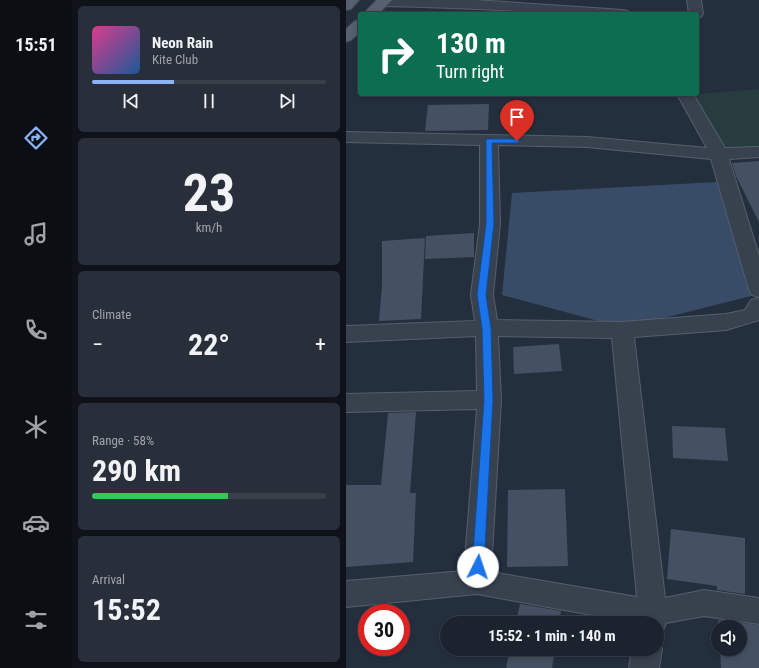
<!DOCTYPE html>
<html lang="en">
<head>
<meta charset="utf-8">
<style>
  :root { --surface:#1b232e; --page:#282f3a; --text:#f1f3f6; --muted:#a0a4aa; --line:#39404a; --accent:#8ab4f8 }
  body { margin:0; font-family:"Roboto Condensed",sans-serif; background:var(--page); color:var(--text); height:100vh; display:flex; flex-direction:column; font-size:15px; white-space:nowrap }
  * { box-sizing:border-box; margin:0 }
  p { font-size:13px; color:var(--muted) }
  .icon { flex:none; width:22px; height:22px; fill:none; stroke:currentColor; stroke-width:2; stroke-linecap:round; stroke-linejoin:round }
  .map { position:relative; flex:1; overflow:hidden }
  .drawer { display:flex; flex-direction:column; gap:6px; padding:6px; background:#0f1319; width:274px }
  .drawer>* { flex:none }
  .guide { position:absolute; left:12px; top:12px; width:341px; height:84px; border-radius:4px; box-shadow:0 2px 6px #0003,0 0 0 1px var(--line); background:#0b6e4f; color:#fff; overflow:hidden }
  .controls { position:absolute; left:365px; top:620px; display:grid; gap:8px }
  .controls a { display:grid; place-items:center; width:36px; height:36px; border-radius:50%; background:var(--surface); box-shadow:0 2px 6px #0003,0 0 0 1px var(--line); font-size:20px }
  .speed { position:absolute; left:12px; top:604px; display:flex; gap:8px; font-size:20px; font-weight:700; text-align:center }
  .speed>* { display:grid; place-content:center; width:52px; height:52px; border-radius:50%; background:var(--surface); box-shadow:0 2px 6px #0003,0 0 0 1px var(--line); line-height:1 }
  .speed .limit { border:6px solid #d22; background:#fff; color:#111 }
  .pin { position:absolute; display:grid; place-items:center; width:34px; height:34px; color:#fff; margin:-41px -17px; border-radius:50% 50% 50% 0; rotate:-45deg; box-shadow:0 0 4px #0007 }
  .pin .icon { rotate:45deg }
  .me { position:absolute; width:44px; margin:-22px; rotate:4deg; stroke-linejoin:round; filter:drop-shadow(0 0 3px #0008) }
  .turn { display:flex; align-items:center; gap:14px; height:84px; padding:0 12px; font-size:18px }
  .turn .icon { width:52px; height:52px; stroke-width:2.5 }
  .turn b { display:block; font-size:28px; line-height:34px }
  .big { font-size:30px; font-weight:700; line-height:1.1 }
  .drawer .widget { flex:1; display:flex; flex-direction:column; justify-content:center; gap:6px; min-width:0; padding:0 14px; border-radius:6px; background:var(--page) }
  .drawer .dial { align-items:center; gap:0 }
  .dial b { font-size:52px; line-height:1 }
  .song { display:flex; align-items:center; gap:12px }
  .cover { width:48px; height:48px; border-radius:6px; background:linear-gradient(135deg,hsl(330 70% 55%),hsl(210 70% 35%)) }
  .played { height:4px; border-radius:2px; background:linear-gradient(90deg,var(--accent) 35%,var(--line) 35%) }
  .keys { display:flex; justify-content:space-around; direction:ltr }
  .heat { display:flex; justify-content:space-between; align-items:center; font-size:22px; direction:ltr }
  .charge { height:6px; border-radius:3px; background:linear-gradient(90deg,#34c759 58%,var(--line) 0) }
  .trip { position:absolute; left:94px; top:616px; width:224px; height:40px; border-radius:20px; background:var(--surface); box-shadow:0 2px 6px #0003,0 0 0 1px var(--line); font-weight:700; line-height:40px; text-align:center }
  main { display:flex; flex:1; min-height:0 }
  .tabs { display:flex; flex-direction:column; width:72px; justify-content:space-around; align-items:center; background:#0b0e12; color:var(--muted) }
  .tabs .icon { width:28px; height:28px }
  .tabs .selected { color:var(--accent) }
  .tabs b { font-size:18px; color:var(--text) }
  .map>svg:first-child { display:block }
  .green { fill:#263c3f }
  .water { fill:#394c67 }
  .building { fill:#455162 }
  .lines { fill:none; stroke-linecap:round; stroke-linejoin:round }
  .minor-casing { stroke:#565f6c; stroke-width:2 }
  .major-casing { stroke:#414a57; stroke-width:2 }
  .minor { fill:#38414e; fill-rule:evenodd }
  .major { fill:#56606e; fill-rule:evenodd }
  .route { fill:#1a73e8; stroke:#114b97 }
</style>
</head>
<body>
<main>
<nav class="tabs">
<b>15:51</b>
<svg class="icon selected" aria-label="directions" viewBox="0 0 24 24"><path d="M12 3l9 9-9 9-9-9zM9 14v-3h6M13 9l2 2-2 2"/></svg>
<svg class="icon" aria-label="music" viewBox="0 0 24 24"><path d="M9 18V5l10-2v13"/><circle cx="6" cy="18" r="3"/><circle cx="16" cy="16" r="3"/></svg>
<svg class="icon" aria-label="phone" viewBox="0 0 24 24"><path d="M5 4h4l2 5-3 2q2 4 5 5l2-3 5 2v4C11 20 4 13 5 4z"/></svg>
<svg class="icon" aria-label="climate" viewBox="0 0 24 24"><path d="M12 3v18M4 7l16 10M4 17L20 7"/></svg>
<svg class="icon" aria-label="car" viewBox="0 0 24 24"><path d="M5 17H2v-5l4-1 3-4h7l3 4 3 1v5h-3M9 17h6M6 11h13"/><circle cx="7" cy="17" r="2"/><circle cx="17" cy="17" r="2"/></svg>
<svg class="icon" aria-label="filters" viewBox="0 0 24 24"><path d="M4 7h16M4 17h16"/><circle cx="9" cy="7" r="2"/><circle cx="15" cy="17" r="2"/></svg>
</nav>
<section class="drawer">
<div class="widget">
<div class="song"><i class="cover"></i><div><b>Neon Rain</b><p>Kite Club</p></div></div>
<div class="played"></div>
<div class="keys"><svg class="icon" aria-label="previous" viewBox="0 0 24 24"><path d="M18 5L8 12l10 7zM5 5v14"/></svg><svg class="icon" aria-label="pause" viewBox="0 0 24 24"><path d="M8 5v14M16 5v14"/></svg><svg class="icon" aria-label="next" viewBox="0 0 24 24"><path d="M6 5l10 7-10 7zM19 5v14"/></svg></div>
</div>
<div class="widget dial"><b>23</b><p>km/h</p></div>
<div class="widget"><p>Climate</p>
<div class="heat"><a>−</a><b class="big">22°</b><a>+</a></div>
</div>
<div class="widget"><p>Range · 58%</p><b class="big">290 km</b><div class="charge"></div></div>
<div class="widget"><p>Arrival</p><b class="big">15:52</b></div>
</section>
<div class="map">
<svg width="413" height="668" viewBox="0 0 413 668">
  <rect width="100%" height="100%" fill="#242f3e"/>
  <path class="green" d="M413,89V152L373,154L339,95Z"/>
  <path class="water" d="M371,182L405,296L278,328L156,295L166,193Z"/>
  <path class="building" d="M143,104L142,130L79,131L82,105Z
    M413,161V222L390,176L386,163Z
    M128,233V257L79,259L80,236Z
    M79,238L75,319L33,321L36,286V241Z
    M213,344L216,371L168,374L167,347Z
    M70,412L64,493H70L67,562L0,567V485H35L42,413Z
    M326,426L379,428L382,461L327,458Z
    M219,489L222,566L161,567L162,490Z
    M325,529L399,538V594L371,590V586L321,579Z
    M174,604L215,611L213,623H170Z
    M372,620L413,625V668H375L374,649H394V627H373Z
    M164,649H209L206,668H160Z"/>
  <g class="lines">
    <g class="minor-casing">
      <path id="minor" d="M30,0H129L277,10L282,11L284,14C201,14 119,7 36,6L31,5L29,2Z
        M341,0H355L357,14L355,17L351,18V14H343Z
        M331,94H347L379,148L413,147V157L383,159L413,256V297L406,295L403,290L365,159L241,147L152,145L154,224L147,295L151,320L276,322L380,314L399,310L405,300L413,298V320L380,330L288,337L319,598L358,590L413,598V624L358,616L320,623L316,632L311,634V623H290L131,594L0,607V581L118,571L131,409L0,412V394L131,391L130,336L0,342V326L129,321L125,295L134,224V145L0,142V132L241,137L361,148ZM152,336L266,338L291,597L145,572L155,400Z
        M311,639L316,649L313,668H283L286,649H311Z"/>
    </g>
    <g class="major-casing">
      <path id="major" d="M0,0H13L5,9L0,10Z
        M31,0H46L32,14H17Z
        M14,20V32L5,40L0,42V29L9,21Z"/>
    </g>
    <use href="#minor" class="minor"/>
    <use href="#major" class="major"/>
  </g>
  <path class="route" d="M140,139H171L174,141L171,143H146L148,224L140,295L145,328L147,400L138,567L136,570L132,572L128,570L126,567L138,400L136,328L131,295L140,224Z"/>
</svg>
<div class="controls">
<a><svg class="icon" aria-label="sound" viewBox="0 0 24 24"><path d="M4 9h4l5-4v14l-5-4H4zM17 9q2 3 0 6"/></svg></a>
</div>
<div class="speed"><div class="limit">30</div></div>
<div class="pin" style="left:171px;top:141px;background:#d93025"><svg class="icon" aria-label="arrive" viewBox="0 0 24 24"><path d="M6 21V4h12l-3 4 3 4H6"/></svg></div>
<svg class="me" style="left:132px;top:567px" viewBox="-20 -20 40 40"><circle r="19" fill="#fff"/><path d="M0-13L10 11 0 6-10 11z" fill="#1a73e8"/></svg>
<div class="trip">15:52 · 1 min · 140 m</div>
<div class="guide">
<div class="turn"><svg class="icon" aria-label="right" viewBox="0 0 24 24"><path d="M7 20v-9h11M14 6l5 5-5 5"/></svg><div><b>130 m</b>Turn right</div></div>
</div>
</div>
</main>
</body>
</html>
